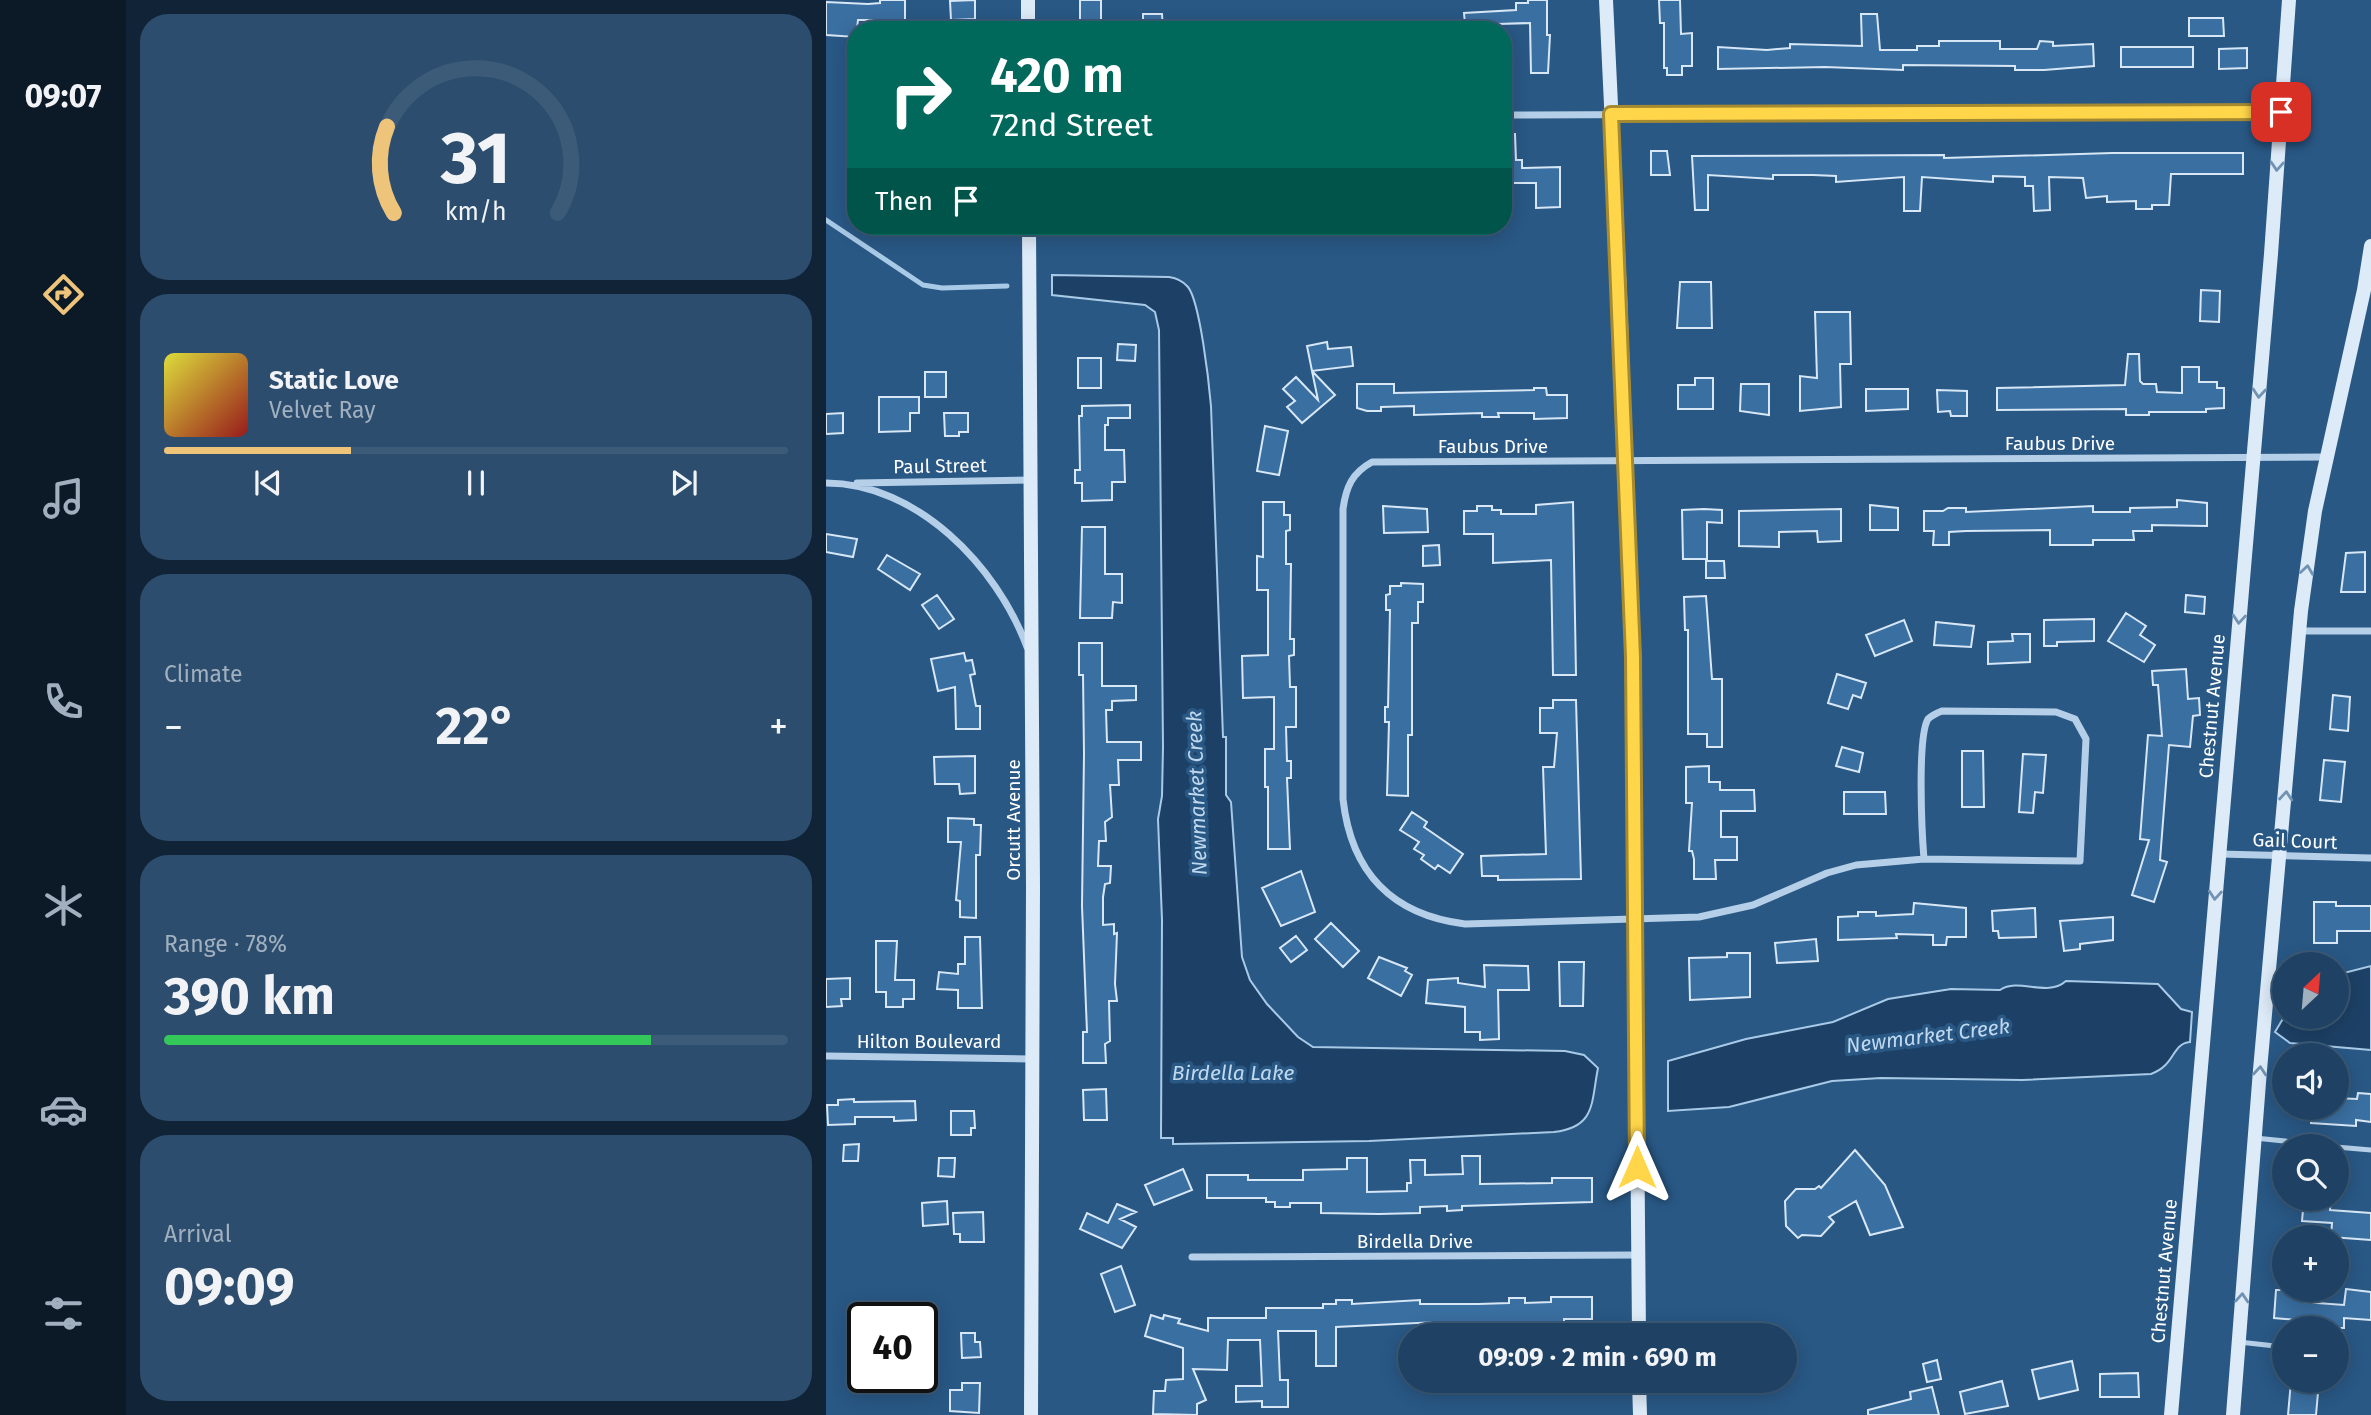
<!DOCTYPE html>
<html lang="en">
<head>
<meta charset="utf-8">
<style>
  :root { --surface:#1f4264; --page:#2c4d6d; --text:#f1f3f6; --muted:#a1b0bf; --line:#3c5b78; --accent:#eec47b }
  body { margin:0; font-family:"Fira Sans",sans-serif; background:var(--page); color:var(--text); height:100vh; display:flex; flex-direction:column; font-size:26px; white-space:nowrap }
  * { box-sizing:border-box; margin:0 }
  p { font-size:23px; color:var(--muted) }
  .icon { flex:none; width:38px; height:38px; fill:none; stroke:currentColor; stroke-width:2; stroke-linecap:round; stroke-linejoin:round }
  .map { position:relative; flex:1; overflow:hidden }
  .panel { display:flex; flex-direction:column; gap:14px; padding:14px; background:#112437; width:700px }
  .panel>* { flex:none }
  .top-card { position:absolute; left:21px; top:21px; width:665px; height:214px; border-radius:28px; box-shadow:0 4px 18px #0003,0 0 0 2px var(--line); background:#00695c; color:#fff; overflow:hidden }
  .needle { width:46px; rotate:26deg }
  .fabs { position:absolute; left:1446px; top:952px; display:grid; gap:14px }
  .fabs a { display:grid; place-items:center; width:77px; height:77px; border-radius:50%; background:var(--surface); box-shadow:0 4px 18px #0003,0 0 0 2px var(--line); font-size:35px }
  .speed { position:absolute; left:21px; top:1302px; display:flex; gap:14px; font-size:35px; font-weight:700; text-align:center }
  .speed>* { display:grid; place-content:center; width:91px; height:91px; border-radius:50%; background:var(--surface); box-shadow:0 4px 18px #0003,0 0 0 2px var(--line); line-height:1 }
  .speed .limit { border:4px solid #111; border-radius:10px; background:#fff; color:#111 }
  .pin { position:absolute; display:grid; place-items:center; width:60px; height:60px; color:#fff; margin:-30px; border-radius:14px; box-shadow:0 4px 10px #0006 }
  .me { position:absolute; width:77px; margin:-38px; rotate:0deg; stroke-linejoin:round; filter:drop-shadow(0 0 5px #0008) }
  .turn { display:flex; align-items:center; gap:24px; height:147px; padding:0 28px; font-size:32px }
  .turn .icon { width:91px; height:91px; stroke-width:2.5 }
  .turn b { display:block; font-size:49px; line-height:60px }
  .then { display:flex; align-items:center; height:66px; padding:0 28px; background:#0003; gap:14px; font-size:26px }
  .big { font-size:52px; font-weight:700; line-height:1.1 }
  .panel .widget { flex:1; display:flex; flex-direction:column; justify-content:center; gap:10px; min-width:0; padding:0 24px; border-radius:28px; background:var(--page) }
  .panel .dial { align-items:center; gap:0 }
  .dial svg { height:182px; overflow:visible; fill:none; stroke:var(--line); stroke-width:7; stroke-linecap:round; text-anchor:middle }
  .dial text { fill:var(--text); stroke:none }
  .song { display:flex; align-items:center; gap:21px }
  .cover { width:84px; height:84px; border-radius:10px; background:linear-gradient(135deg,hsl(60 70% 55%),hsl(0 70% 35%)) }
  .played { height:7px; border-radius:4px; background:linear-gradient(90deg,var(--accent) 30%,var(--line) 30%) }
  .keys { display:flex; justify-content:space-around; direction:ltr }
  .heat { display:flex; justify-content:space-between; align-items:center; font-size:38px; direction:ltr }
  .charge { height:10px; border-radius:5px; background:linear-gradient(90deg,#34c759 78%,var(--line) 0) }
  .trip { position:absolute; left:572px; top:1323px; width:399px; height:70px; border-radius:35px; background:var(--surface); box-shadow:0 4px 18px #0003,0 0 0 2px var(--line); font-weight:700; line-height:70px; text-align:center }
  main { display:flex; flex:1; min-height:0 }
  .dock { display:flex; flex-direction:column; width:126px; justify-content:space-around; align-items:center; background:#0c1a28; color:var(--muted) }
  .dock .icon { width:49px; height:49px }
  .dock .selected { color:var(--accent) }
  .dock b { font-size:32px; color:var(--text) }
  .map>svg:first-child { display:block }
  .water { fill:#1d4166; stroke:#a9cae7; stroke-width:2 }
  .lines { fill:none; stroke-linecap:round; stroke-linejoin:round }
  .stream { stroke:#a9cae7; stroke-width:5 }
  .building { fill:#3a6fa1; stroke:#d7e7f6; stroke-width:2 }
  .lane { stroke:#b4cfe7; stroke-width:5 }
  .street { stroke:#b4cfe7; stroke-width:7 }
  .secondary { stroke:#ddeaf7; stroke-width:14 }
  .oneway { stroke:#7192b3 }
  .route-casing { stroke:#a68a30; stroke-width:18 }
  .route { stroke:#ffd54a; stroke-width:12 }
  .labels { text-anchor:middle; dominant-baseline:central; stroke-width:7; stroke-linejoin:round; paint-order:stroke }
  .street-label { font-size:19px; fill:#fff; stroke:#295885 }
  .water-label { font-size:21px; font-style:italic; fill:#bfd8ee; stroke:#295885 }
</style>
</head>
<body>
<main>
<nav class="dock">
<b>09:07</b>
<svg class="icon selected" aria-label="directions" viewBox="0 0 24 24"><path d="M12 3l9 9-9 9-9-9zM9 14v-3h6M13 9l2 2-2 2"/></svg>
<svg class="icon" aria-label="music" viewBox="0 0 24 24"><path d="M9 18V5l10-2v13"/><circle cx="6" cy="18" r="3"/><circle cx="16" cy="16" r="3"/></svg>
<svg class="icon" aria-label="phone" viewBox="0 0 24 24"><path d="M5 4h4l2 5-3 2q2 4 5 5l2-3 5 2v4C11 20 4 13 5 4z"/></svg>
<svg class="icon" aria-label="climate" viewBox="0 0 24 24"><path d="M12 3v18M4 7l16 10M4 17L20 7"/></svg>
<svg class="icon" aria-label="car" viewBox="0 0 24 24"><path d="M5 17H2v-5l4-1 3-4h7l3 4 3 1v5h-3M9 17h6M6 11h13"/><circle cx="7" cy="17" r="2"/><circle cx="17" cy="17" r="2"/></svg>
<svg class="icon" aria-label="filters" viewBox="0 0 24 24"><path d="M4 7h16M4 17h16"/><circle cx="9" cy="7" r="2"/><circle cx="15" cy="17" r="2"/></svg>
</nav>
<section class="panel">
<div class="widget dial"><svg viewBox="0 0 100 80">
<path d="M14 69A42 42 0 1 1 86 69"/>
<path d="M14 69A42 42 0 0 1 11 31" stroke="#eec47b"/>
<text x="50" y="56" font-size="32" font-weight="700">31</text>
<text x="50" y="72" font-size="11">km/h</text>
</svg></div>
<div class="widget">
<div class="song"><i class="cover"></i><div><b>Static Love</b><p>Velvet Ray</p></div></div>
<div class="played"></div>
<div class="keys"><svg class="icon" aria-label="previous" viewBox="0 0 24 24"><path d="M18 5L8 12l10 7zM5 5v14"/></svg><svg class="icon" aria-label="pause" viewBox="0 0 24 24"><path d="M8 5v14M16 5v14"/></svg><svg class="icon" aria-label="next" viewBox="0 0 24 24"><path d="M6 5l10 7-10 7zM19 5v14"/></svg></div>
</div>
<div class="widget"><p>Climate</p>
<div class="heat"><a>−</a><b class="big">22°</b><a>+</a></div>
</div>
<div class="widget"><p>Range · 78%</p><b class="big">390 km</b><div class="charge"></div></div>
<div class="widget"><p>Arrival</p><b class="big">09:09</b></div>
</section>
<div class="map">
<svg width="1545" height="1415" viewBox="0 0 1545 1415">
  <rect width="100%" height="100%" fill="#295885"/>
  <path class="water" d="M226,275L343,277C350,278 357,281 362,287C374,302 383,383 385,406L397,737H400V795L405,802L416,957L424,980L441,1004L472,1037L487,1047L739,1051L758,1055L772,1068C765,1103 770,1127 728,1132L543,1141L347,1144V1138H335L336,920L332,819L336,796L337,747L333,330L329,312L319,305L226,295Z
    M1545,966V1050L1464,1043L1449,1032L1458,1017H1510V975Z
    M1240,981L1332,984L1355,1009L1366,1012L1364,1042C1345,1044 1350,1065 1325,1074L1196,1080L1055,1078L1006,1081L903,1107L842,1111V1061L920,1039L1007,1022L1062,999L1125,989L1174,990C1193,977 1221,998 1240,981Z"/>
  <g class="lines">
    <path class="stream" d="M0,220L97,285L116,288L181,286"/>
  </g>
  <path class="building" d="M54,0H79V20H32L30,37L0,35V2L42,4L54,3Z
    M149,0V19L125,20L124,1Z
    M254,0H275V24H254Z
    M702,0H721V35H724L722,73H705L704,23L672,24V27L659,28V24H639L638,13L690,10V3H702Z
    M833,0H854L855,34L866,33V66H856V75H841V68H838V23H834Z
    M317,14H336L337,30H317Z
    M1035,14H1051L1054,50H1091V46H1113V41H1174V49H1211L1214,41L1227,42V46L1267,44L1268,66L1218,70H1189V66L1077,65V70L999,67L892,69V47L941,50L964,48V44L1036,46Z
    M1363,18H1397L1398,36H1363Z
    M1295,47H1367V67H1295Z
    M1421,48V68L1393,69V49Z
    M689,134L690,160H696V168L734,167V207L710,208V183H682V178H677V135Z
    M825,151H841L844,175H825Z
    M1286,153H1417V174H1345L1343,205H1326V209H1310V201L1281,202V196L1260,198L1257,178L1223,177L1224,210L1208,211L1207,186H1199V177L1167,176V182L1096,177L1094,211H1078V177L1010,182V176L987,175H947V179L882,175V210H869L866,156L1118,155V158Z
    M854,282H885L886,328H851Z
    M1375,290L1394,291L1393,322L1374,321Z
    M989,312H1024L1025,364H1014L1015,407L974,411V376L991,378Z
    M501,342L502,349L525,347L527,366L486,371L481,346Z
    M292,344L310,345L309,361L291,360Z
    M1302,354H1313L1314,381L1317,384H1330L1331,392L1356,393V367H1373V382H1391V388H1398V408L1380,409V412H1323V415H1300V409L1171,410V388L1299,385Z
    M252,358H275V388H252Z
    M486,371L509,395L476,423L461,407L469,401L457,389L470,377L492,400Z
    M99,372H120V397H99Z
    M869,378H887V409H852V385H869Z
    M531,384H568V393L708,390V388H720L721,395H741V418L708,419V413H672L673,417H656V413L588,415V406L555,407V411H541L531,408Z
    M915,384H943V415L914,411Z
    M1040,389H1082V409L1040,411Z
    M1111,390L1141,391V416H1125L1124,411L1112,412Z
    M53,397H93V413H84V431L53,432Z
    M304,405V418H282V425H279V450H298L299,482H286V500L256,501V483H249V470H254L253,416H256V406Z
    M17,413V433L0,434V414Z
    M118,413H142V432H133V436H119Z
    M439,426L462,431L453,475L431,471Z
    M1351,500L1381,503V526L1326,525V531H1307L1308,540H1267V545H1224V530L1140,531L1123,532V545H1107L1108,531H1098V511H1117L1122,508H1140V512L1267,506V512H1304V508L1351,507Z
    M437,502H458V515H464V530L460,531V564H465L464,639H468V655L463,656L464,687H470V727H460L461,761H465V778H461L464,849H442V787H439V749H448V697L417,698L416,656L442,655V590H431V556L437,557Z
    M747,502L750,675H727L725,560L667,563V534H638V511H651V506H666V510H675V514H710V505Z
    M1044,505L1072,508V530H1044Z
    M557,506L601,509L602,532L558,533Z
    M878,509L896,510V523L881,522V559H857L856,510Z
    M1015,509V541L992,542L991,531L953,532V547L913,546V511Z
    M256,527H279V574H296V603L287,602L286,618H254Z
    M0,534L31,539L27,557L0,552Z
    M613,545L614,565L597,566V546Z
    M1539,552V592H1515L1520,553Z
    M61,555L94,574L84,590L52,569Z
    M880,561H898L899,578H880Z
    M575,583L597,584V602H592V623H586V735H582V796L561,795L563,722H559V707H562L564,610H560V595L564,594V586H575Z
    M111,595L128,619L113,629L96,605Z
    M1360,595L1379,597L1378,614L1359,612Z
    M880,596L886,679H896V747H881V734H862V630H859L858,597Z
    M1300,613L1320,626L1314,635L1329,645L1318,662L1282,641Z
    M1268,619V641L1231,642V646H1218V620Z
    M1078,620L1086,641L1049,656L1040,635Z
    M1110,622L1148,626L1145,647L1108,645Z
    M1186,634H1204V662L1162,664V642L1187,641Z
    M253,643H276V686H310V700L286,701V710H280L281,742H315V760H292L293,785H284L286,817L279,822L280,841H273L272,866H285L284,883L279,884L277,897V925L288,924V934L291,933L289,984L291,1001H283L284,1041L279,1044L280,1063H257V1032H261L256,906L258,754L257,675H253Z
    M138,653L140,661L146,660L149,674L144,675L150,706H154V729H130L129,687L112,691L105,659Z
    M1360,669L1362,699L1373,698L1374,715L1367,716L1364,747L1343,745L1334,860L1341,862L1328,902L1306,895L1323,840L1314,839L1322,735L1336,736L1332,685H1327L1326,671Z
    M1011,674L1040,683L1035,698L1027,695L1022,709L1002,703Z
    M1507,695L1524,697L1522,731L1504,729Z
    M727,700H750L755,879L672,880V876H656L655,856L720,854L717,767H728L731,733H714V708H727Z
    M1016,747L1037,753L1033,772L1010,766Z
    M1136,751H1157L1158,807H1136Z
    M1197,754L1220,755L1217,793L1209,792L1207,813L1193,812Z
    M149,756V793L134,794L133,784H109L108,757Z
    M1498,760L1519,762L1515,802L1494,800Z
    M883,766V782H894V790H928L929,811H895V837H911V860H889L890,879H868V859L866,851H863L866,803H860V767Z
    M1018,792H1059L1060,814H1018Z
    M586,812L601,822L598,827L637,854L624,873L612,865L609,869L595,859L598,855L588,849L593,842L574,830Z
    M122,818L148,819V825H155L154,855H150V918L134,917V901L130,900L135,842H122Z
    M475,871L489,912L455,926L436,888Z
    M1488,902H1510V906H1545V931H1511V943H1488Z
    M1088,903L1140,908V937H1121L1120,945H1107V935L1070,934L1071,938L1012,940V917L1032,916V912H1050V916L1087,914Z
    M1209,908L1210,937L1173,938L1172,931H1167L1166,911Z
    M1287,917V940L1254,944V949L1238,951L1234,921Z
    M505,923L533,951L517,967L489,939Z
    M470,936L481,950L465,962L454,948Z
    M139,937H154L156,1008H132V990L111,989L113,972L132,974V964H139Z
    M990,939L992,961L951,963L949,943Z
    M50,941H71L69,980H88V999H77V1007H60V992H50Z
    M901,953H924V997L864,1000L863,958L901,957Z
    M553,957L581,968L579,971L586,975L575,996L542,978Z
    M733,962H758L757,1006H734Z
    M658,965L702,966L703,990H672L673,1039L654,1040V1032H639V1007L600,1003L602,980L632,978V983L659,987Z
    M24,978V999H15L16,1006L0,1007V979Z
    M280,1089L281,1120H258L257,1090Z
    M1532,1093L1545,1094V1122L1530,1120V1126L1485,1123L1486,1108H1510V1098L1531,1099Z
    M28,1099V1102L89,1101L90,1120L68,1121V1117H29V1124L2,1125L1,1105H12V1100Z
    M125,1111H148L149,1128H145V1135H125Z
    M33,1144L32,1161H17L18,1145Z
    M1029,1150L1059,1185L1077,1227L1044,1235L1030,1201L1003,1217L1008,1222L995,1236L976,1235L972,1238L960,1226L959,1201L970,1189H989L993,1186L995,1188Z
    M636,1156H654V1184L726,1183V1178H766V1202L636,1206V1210L621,1211V1206L594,1207V1213L553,1214L495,1213V1203H464V1207H449V1202H440V1198H381V1175H422V1180H477V1170L521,1169V1158H541V1192L581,1191V1183H585L584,1160H599V1175L637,1174Z
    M113,1158H129L128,1177L112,1176Z
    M357,1169L366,1190L328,1205L319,1185Z
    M1478,1199H1505L1504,1210L1545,1213V1240L1505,1237L1506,1223L1476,1221Z
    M121,1201L122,1224L97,1226L96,1203Z
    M291,1204L310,1212L294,1219L310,1227L296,1248L254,1229L261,1213L282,1223Z
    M157,1212L158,1242H134V1234H128L127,1213Z
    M295,1266L309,1305L289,1312L275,1274Z
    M1520,1289L1545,1292V1320L1518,1318V1328H1480L1481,1321L1448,1318L1450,1290H1479L1478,1302L1518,1305Z
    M725,1297H766V1319H738V1325H708V1335H682V1324L611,1326V1322L510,1327V1366H490V1331H452L454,1380H462V1407H436V1401L410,1402V1386H436L434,1340H402L401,1370L367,1369L380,1400L371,1404V1415L327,1414L328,1391H339L340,1380L357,1379V1348L319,1336L325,1315L337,1319L338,1315L354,1319L352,1323L382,1331V1318H440V1308H497V1304H510V1300H526V1304L594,1300V1304H652L683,1303V1298H699V1303L725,1302Z
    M135,1333H149V1342H154L155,1357L136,1358Z
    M1111,1360L1115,1379L1101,1382L1097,1364Z
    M1246,1361L1252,1390L1213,1399L1206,1370Z
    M1312,1373L1313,1397H1274V1374Z
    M1176,1381L1182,1406L1139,1414L1134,1392Z
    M1465,1381H1493L1490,1415H1462Z
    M136,1383H154L153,1413L124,1411V1390H136Z
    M1106,1387L1113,1415H1042V1410L1085,1399L1084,1392Z"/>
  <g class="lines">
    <path class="lane" d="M1429,1138L1507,1146
      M1510,1147L1545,1150
      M1413,1342L1458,1347"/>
    <path class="street" d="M677,115L1455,112
      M0,483C91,483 171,566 201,647
      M31,483L205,480
      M1474,631H1545
      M1116,711L1230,712L1249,719L1260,739L1254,861L1098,859C1096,835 1091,737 1102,719C1106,715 1111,713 1116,711Z
      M1394,854L1545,858
      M1098,859L1030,865L1001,873L927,905L873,917L639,924C566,915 525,872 517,799V509C520,487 526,473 546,462L1500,457
      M0,1056L206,1059
      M366,1257L812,1255"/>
    <path class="secondary" d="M202,0V30
      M780,0L794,294L807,657L813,1335
      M203,226L207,887L205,1415
      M813,1381L814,1415
      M1345,1415L1445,254L1463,0
      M1407,1415L1434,1070L1475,611L1489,511L1538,290L1545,246"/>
  </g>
  <defs><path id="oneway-chevron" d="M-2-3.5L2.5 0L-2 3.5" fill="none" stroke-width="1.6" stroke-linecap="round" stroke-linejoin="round" transform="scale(1.75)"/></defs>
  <g class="oneway">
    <use href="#oneway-chevron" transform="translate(1451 166) rotate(94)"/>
    <use href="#oneway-chevron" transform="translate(1433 393) rotate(95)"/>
    <use href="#oneway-chevron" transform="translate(1481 570) rotate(-82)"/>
    <use href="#oneway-chevron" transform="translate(1413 619) rotate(95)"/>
    <use href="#oneway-chevron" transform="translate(1460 796) rotate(-85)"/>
    <use href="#oneway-chevron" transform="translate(1389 895) rotate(95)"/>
    <use href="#oneway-chevron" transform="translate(1434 1071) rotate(-85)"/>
    <use href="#oneway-chevron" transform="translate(1416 1298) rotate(-86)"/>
  </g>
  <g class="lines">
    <g class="route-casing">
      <path id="route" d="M811,1167L807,657L785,114L1455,112"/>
    </g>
    <use href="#route" class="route"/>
  </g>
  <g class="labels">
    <g class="street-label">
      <text x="1234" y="443">Faubus Drive</text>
      <text x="667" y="446">Faubus Drive</text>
      <text transform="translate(114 466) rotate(-1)">Paul Street</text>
      <text transform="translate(1386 706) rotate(-85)">Chestnut Avenue</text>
      <text transform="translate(187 820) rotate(-90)">Orcutt Avenue</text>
      <text transform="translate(1469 841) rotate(2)">Gail Court</text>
      <text x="103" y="1041">Hilton Boulevard</text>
      <text x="589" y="1241">Birdella Drive</text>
      <text transform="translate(1338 1271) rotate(-85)">Chestnut Avenue</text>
    </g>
    <g class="water-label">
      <text transform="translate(371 793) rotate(-92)">Newmarket Creek</text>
      <text transform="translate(1102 1036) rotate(-7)">Newmarket Creek</text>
      <text x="407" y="1073">Birdella Lake</text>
    </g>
  </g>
</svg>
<div class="fabs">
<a><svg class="needle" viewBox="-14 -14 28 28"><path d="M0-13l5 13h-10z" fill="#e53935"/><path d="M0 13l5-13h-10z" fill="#a1b0bf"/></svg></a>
<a><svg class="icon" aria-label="sound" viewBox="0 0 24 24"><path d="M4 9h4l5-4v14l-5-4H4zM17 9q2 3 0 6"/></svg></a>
<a><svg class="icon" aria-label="search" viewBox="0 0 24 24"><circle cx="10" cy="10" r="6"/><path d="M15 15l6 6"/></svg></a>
<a>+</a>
<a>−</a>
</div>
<div class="speed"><div class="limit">40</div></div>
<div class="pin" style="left:1455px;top:112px;background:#d93025"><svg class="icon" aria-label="arrive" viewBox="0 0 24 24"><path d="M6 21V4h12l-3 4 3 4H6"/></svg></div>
<svg class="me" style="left:811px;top:1167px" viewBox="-20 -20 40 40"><path d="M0-17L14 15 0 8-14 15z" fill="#ffd54a" stroke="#fff" stroke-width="4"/></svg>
<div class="trip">09:09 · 2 min · 690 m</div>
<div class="top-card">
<div class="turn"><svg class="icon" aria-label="right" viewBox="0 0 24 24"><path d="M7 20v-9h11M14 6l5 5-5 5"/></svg><div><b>420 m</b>72nd Street</div></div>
<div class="then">Then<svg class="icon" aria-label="arrive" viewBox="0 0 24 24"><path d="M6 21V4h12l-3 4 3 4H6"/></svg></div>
</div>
</div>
</main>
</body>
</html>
